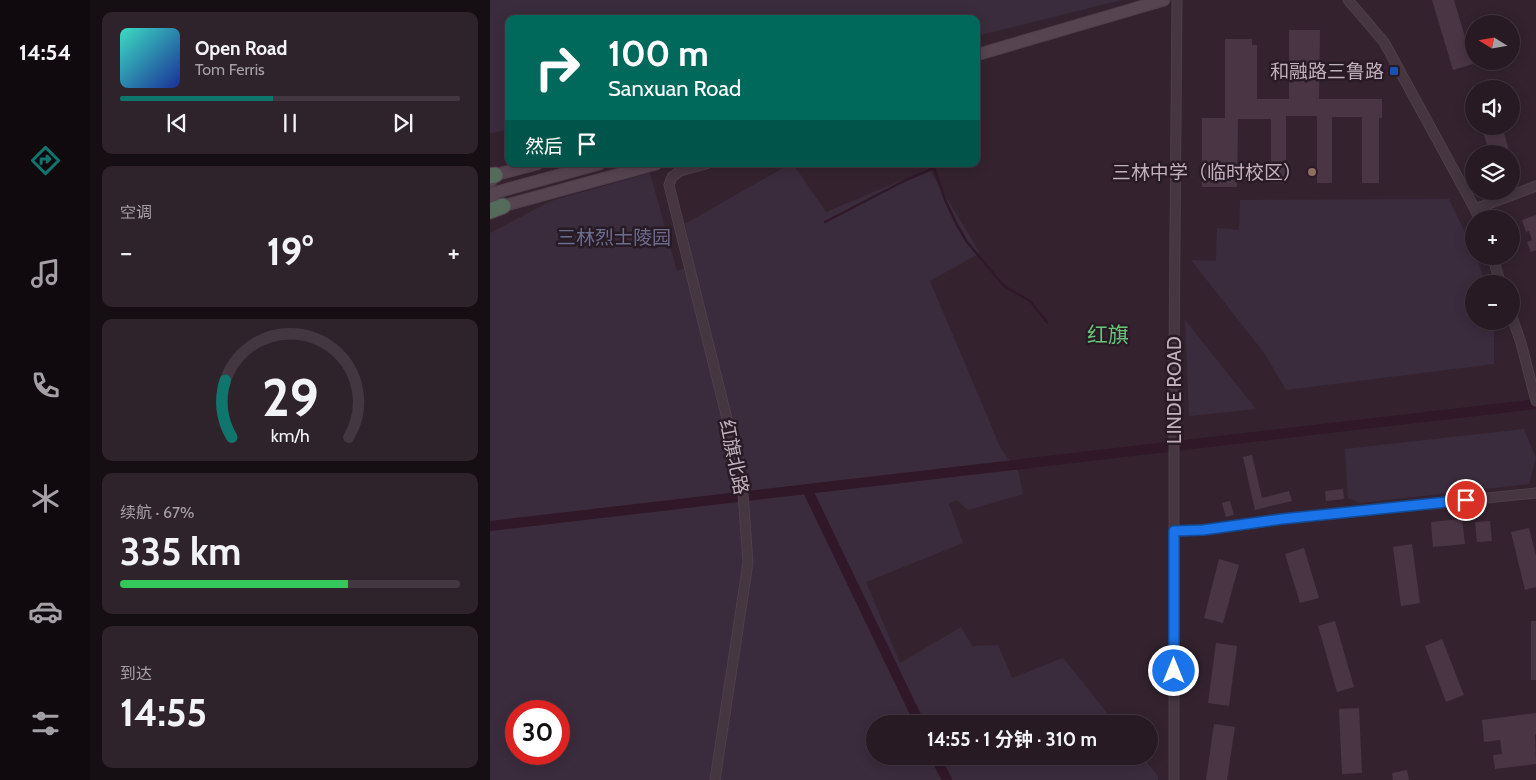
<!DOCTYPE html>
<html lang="zh">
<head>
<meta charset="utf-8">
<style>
  :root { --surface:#271a23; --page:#2f232b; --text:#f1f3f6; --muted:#a4a1a6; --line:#433841; --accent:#0f766e }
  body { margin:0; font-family:Cabin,"Noto Sans SC",sans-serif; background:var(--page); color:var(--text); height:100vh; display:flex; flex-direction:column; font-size:19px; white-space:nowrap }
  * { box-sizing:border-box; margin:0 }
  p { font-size:16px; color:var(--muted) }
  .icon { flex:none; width:28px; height:28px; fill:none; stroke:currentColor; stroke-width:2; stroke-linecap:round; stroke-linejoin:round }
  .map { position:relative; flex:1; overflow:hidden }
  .side { display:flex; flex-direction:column; gap:12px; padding:12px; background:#150e13; width:400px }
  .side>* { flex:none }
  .banner { position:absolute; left:15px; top:15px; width:475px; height:152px; border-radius:10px; box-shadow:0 2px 12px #0003,0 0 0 1px var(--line); background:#00695c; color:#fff; overflow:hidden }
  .needle { width:32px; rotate:281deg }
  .fabs { position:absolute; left:975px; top:15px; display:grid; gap:10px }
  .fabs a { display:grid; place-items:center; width:55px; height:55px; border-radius:50%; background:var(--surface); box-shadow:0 2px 12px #0003,0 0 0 1px var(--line); font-size:25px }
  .speed { position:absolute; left:15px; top:700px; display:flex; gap:10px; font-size:25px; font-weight:700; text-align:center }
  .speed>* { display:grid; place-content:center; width:65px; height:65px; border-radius:50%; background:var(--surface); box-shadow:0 2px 12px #0003,0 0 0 1px var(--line); line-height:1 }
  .speed .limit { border:8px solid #d22; background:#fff; color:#111 }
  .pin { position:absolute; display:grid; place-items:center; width:42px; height:42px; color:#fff; margin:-21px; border:2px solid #fff; border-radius:50%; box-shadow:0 1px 5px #0007 }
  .me { position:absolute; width:55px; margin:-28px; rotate:0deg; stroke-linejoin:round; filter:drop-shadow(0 0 4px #0008) }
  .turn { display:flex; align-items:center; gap:18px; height:105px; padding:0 20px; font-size:22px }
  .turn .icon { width:65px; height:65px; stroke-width:2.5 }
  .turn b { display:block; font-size:35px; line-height:42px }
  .then { display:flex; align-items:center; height:48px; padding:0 20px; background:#0003; gap:10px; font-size:19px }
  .big { font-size:38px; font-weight:700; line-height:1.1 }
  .side .card { flex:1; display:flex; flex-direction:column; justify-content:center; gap:8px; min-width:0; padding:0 18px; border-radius:10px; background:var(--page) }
  .side .dial { align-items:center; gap:0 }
  .dial svg { height:130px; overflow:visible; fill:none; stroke:var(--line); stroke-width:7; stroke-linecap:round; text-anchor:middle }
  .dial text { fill:var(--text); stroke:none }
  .song { display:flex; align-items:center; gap:15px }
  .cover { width:60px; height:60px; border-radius:8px; background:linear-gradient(135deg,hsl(170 70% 55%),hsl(230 70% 35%)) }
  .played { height:5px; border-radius:2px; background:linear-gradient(90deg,var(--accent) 45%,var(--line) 45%) }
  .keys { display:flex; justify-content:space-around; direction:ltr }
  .heat { display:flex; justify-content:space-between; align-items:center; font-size:28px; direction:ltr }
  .charge { height:8px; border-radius:4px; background:linear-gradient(90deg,#34c759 67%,var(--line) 0) }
  .trip { position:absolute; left:376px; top:715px; width:292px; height:50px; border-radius:25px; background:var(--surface); box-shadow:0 2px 12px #0003,0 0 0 1px var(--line); font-weight:700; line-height:50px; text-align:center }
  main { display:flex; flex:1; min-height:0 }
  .tabs { display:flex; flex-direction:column; width:90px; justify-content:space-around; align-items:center; background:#100a0e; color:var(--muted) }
  .tabs .icon { width:35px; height:35px }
  .tabs .selected { color:var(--accent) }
  .tabs b { font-size:22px; color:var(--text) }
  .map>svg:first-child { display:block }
  .green { fill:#3b2c3d; fill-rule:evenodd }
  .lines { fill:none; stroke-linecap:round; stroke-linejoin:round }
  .stream { stroke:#301828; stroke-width:2.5 }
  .canal { stroke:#301828; stroke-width:10 }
  .building { fill:#4a3544 }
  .street-casing { stroke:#4e3f49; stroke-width:11 }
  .secondary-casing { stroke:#4e3f49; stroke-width:13 }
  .highway-casing { stroke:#50404b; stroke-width:17 }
  .street { stroke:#453640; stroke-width:9 }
  .secondary { stroke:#574451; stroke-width:11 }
  .highway { stroke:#546a5b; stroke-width:15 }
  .route-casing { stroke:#114b97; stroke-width:12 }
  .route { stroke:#1a73e8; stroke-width:9 }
  .transit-dot { fill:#1a4fb4; stroke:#291b25; stroke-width:2 }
  .education-dot { fill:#8d6e63; stroke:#291b25; stroke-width:2 }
  .labels { text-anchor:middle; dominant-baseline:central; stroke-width:5; stroke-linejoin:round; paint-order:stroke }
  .poi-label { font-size:19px; fill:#c1b0bc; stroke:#291b25; text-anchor:end }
  .park-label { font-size:19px; fill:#6b6d8f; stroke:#291b25 }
  .street-label { font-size:19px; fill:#c1b0bc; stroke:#291b25 }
  .quarter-label { font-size:21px; fill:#69c477; stroke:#291b25 }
</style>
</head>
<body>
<main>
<nav class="tabs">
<b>14:54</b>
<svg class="icon selected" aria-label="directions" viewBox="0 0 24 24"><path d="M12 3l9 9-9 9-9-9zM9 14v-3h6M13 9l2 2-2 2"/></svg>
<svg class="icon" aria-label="music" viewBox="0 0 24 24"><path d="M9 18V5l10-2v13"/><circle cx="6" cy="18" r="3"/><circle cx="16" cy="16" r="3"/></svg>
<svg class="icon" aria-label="phone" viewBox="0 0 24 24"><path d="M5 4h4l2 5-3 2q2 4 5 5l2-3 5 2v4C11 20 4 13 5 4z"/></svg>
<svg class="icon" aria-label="climate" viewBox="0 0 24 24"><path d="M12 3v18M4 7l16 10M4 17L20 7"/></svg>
<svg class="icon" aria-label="car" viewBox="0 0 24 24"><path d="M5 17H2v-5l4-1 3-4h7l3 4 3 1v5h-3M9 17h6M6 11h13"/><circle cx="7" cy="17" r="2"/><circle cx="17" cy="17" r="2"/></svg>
<svg class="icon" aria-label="filters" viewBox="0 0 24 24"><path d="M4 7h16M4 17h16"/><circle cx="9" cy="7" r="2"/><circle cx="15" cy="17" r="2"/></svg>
</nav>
<section class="side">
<div class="card">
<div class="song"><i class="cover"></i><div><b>Open Road</b><p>Tom Ferris</p></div></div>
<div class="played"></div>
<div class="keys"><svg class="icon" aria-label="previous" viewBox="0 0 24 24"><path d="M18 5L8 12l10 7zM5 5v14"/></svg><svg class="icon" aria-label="pause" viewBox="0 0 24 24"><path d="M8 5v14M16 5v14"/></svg><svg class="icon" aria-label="next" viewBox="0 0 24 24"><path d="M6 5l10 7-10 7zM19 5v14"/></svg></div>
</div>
<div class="card"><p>空调</p>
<div class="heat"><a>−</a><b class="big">19°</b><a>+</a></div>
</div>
<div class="card dial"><svg viewBox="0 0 100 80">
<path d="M14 69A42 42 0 1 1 86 69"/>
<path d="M14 69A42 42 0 0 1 10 34" stroke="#0f766e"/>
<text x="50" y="56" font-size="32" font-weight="700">29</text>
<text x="50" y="72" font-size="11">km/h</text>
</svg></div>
<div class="card"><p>续航 · 67%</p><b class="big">335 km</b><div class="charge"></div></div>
<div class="card"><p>到达</p><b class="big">14:55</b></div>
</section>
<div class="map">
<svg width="1046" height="780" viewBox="0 0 1046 780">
  <rect width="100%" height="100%" fill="#34232f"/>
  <path class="green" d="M0,0H632L486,36V19H19V130L0,133Z
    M300,164H303L336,212L439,169L490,253L440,281L511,449L529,473L533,494L478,510L467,500L459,504L473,543L376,582L410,663L471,627L482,646L508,645L522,678L573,658L626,724H385V756H652L668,776V780H0V233L61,201L160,173L187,271L204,265L195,224ZM26,711H69V754H26Z
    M959,199L984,251V256H986L996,284H984V321H1004V364L796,390L775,354L701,260L726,261L727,228L749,230L750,200Z
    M695,320L766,409L699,416Z
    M1034,429L1046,458L1039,484L871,503L858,498L855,449Z"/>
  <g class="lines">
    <path class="stream" d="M335,222L416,180L444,168L456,202L467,225L477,242L514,286L540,301L557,322"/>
    <path class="canal" d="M317,489L430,724
      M0,526L1046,404
      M445,756L457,780"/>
  </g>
  <path class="building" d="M942,0H964L983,64L963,70Z
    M799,30H830L829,99H892V118H889V183H872V117H842V183H827V116H796V183H781V119H748L747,187H712V118H735V39H762V45H767V99H799Z
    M991,126H1012L1020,154H1000Z
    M1046,215V250L1041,252L1037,242L1042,240L1039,231L1036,232L1032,220Z
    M762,455L772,498L799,491L802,501L765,510L753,457Z
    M853,489L854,499L836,501L835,491Z
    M740,501L744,515L736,517L732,503Z
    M972,519L975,544L943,547L941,522Z
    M1000,521L1002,541L987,542L985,522Z
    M1039,528L1046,556V587L1035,590L1021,532Z
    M922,544L930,603L911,606L903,547Z
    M814,548L829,598L810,603L795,554Z
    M729,559L749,565L733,623L714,618Z
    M845,621L864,687L847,692L828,626Z
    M1041,621H1046V680H1041Z
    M952,639L974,695L956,702L935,646Z
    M726,643L747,646L739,706L718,703Z
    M869,708L872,773L852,774L849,709Z
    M1046,713V734H1045L1046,764L1005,769L1003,755L1012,754L1010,740L994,742L992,720Z
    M724,724L745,727L737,780H716Z
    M917,770L919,780H903L902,773Z"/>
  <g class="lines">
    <g class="street-casing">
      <path id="street" d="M858,0L894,42L985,209L989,219
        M216,164L190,171L182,177L179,185L252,479L258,563L225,780
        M985,209L1046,186
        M1002,256L1011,284
        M1021,314L1031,343L1046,401
        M684,531L713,530L792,519L1046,493
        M684,780V358L687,0"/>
    </g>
    <g class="secondary-casing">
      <path id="secondary" d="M486,55L674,0
        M1,181L5,175L47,164
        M0,194L109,164
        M0,197L4,202L13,206L166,164"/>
    </g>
    <g class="highway-casing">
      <path id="highway" d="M0,176L5,175
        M0,211L13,206"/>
    </g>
    <use href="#street" class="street"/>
    <use href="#secondary" class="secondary"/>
    <use href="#highway" class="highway"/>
  </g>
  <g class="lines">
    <g class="route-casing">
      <path id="route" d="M684,671V531L713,530L792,519L976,500"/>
    </g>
    <use href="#route" class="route"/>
  </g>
  <rect class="transit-dot" x="899" y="66" width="10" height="10" rx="2.5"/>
  <circle class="education-dot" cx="822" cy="172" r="5"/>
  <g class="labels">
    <g class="poi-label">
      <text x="894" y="71">和融路三鲁路</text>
      <text x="812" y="172">三林中学（临时校区）</text>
    </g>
    <g class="park-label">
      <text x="124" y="237">三林烈士陵园</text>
    </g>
    <g class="street-label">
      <text transform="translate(684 390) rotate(-90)">LINDE ROAD</text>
      <text transform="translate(244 457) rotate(78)">红旗北路</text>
    </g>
    <g class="quarter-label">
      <text x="618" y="334">红旗</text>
    </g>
  </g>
</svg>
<div class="fabs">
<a><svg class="needle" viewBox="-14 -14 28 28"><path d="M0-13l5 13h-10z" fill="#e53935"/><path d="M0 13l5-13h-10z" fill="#a4a1a6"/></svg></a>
<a><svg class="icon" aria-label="sound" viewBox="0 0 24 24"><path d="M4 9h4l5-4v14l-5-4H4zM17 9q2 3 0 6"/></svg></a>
<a><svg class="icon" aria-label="layers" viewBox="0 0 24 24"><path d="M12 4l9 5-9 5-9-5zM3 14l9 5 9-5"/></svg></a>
<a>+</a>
<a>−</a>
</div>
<div class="speed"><div class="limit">30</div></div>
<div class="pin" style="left:976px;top:500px;background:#d93025"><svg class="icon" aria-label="arrive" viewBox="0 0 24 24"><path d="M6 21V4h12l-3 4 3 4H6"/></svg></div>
<svg class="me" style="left:684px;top:671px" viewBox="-20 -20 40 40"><circle r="17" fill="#1a73e8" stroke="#fff" stroke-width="3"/><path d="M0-11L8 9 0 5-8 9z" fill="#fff"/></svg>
<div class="trip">14:55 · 1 分钟 · 310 m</div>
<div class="banner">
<div class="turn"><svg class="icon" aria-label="right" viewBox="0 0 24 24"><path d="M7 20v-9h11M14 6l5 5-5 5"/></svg><div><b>100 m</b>Sanxuan Road</div></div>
<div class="then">然后<svg class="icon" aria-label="arrive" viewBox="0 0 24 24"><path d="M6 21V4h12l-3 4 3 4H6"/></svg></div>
</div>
</div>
</main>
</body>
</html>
